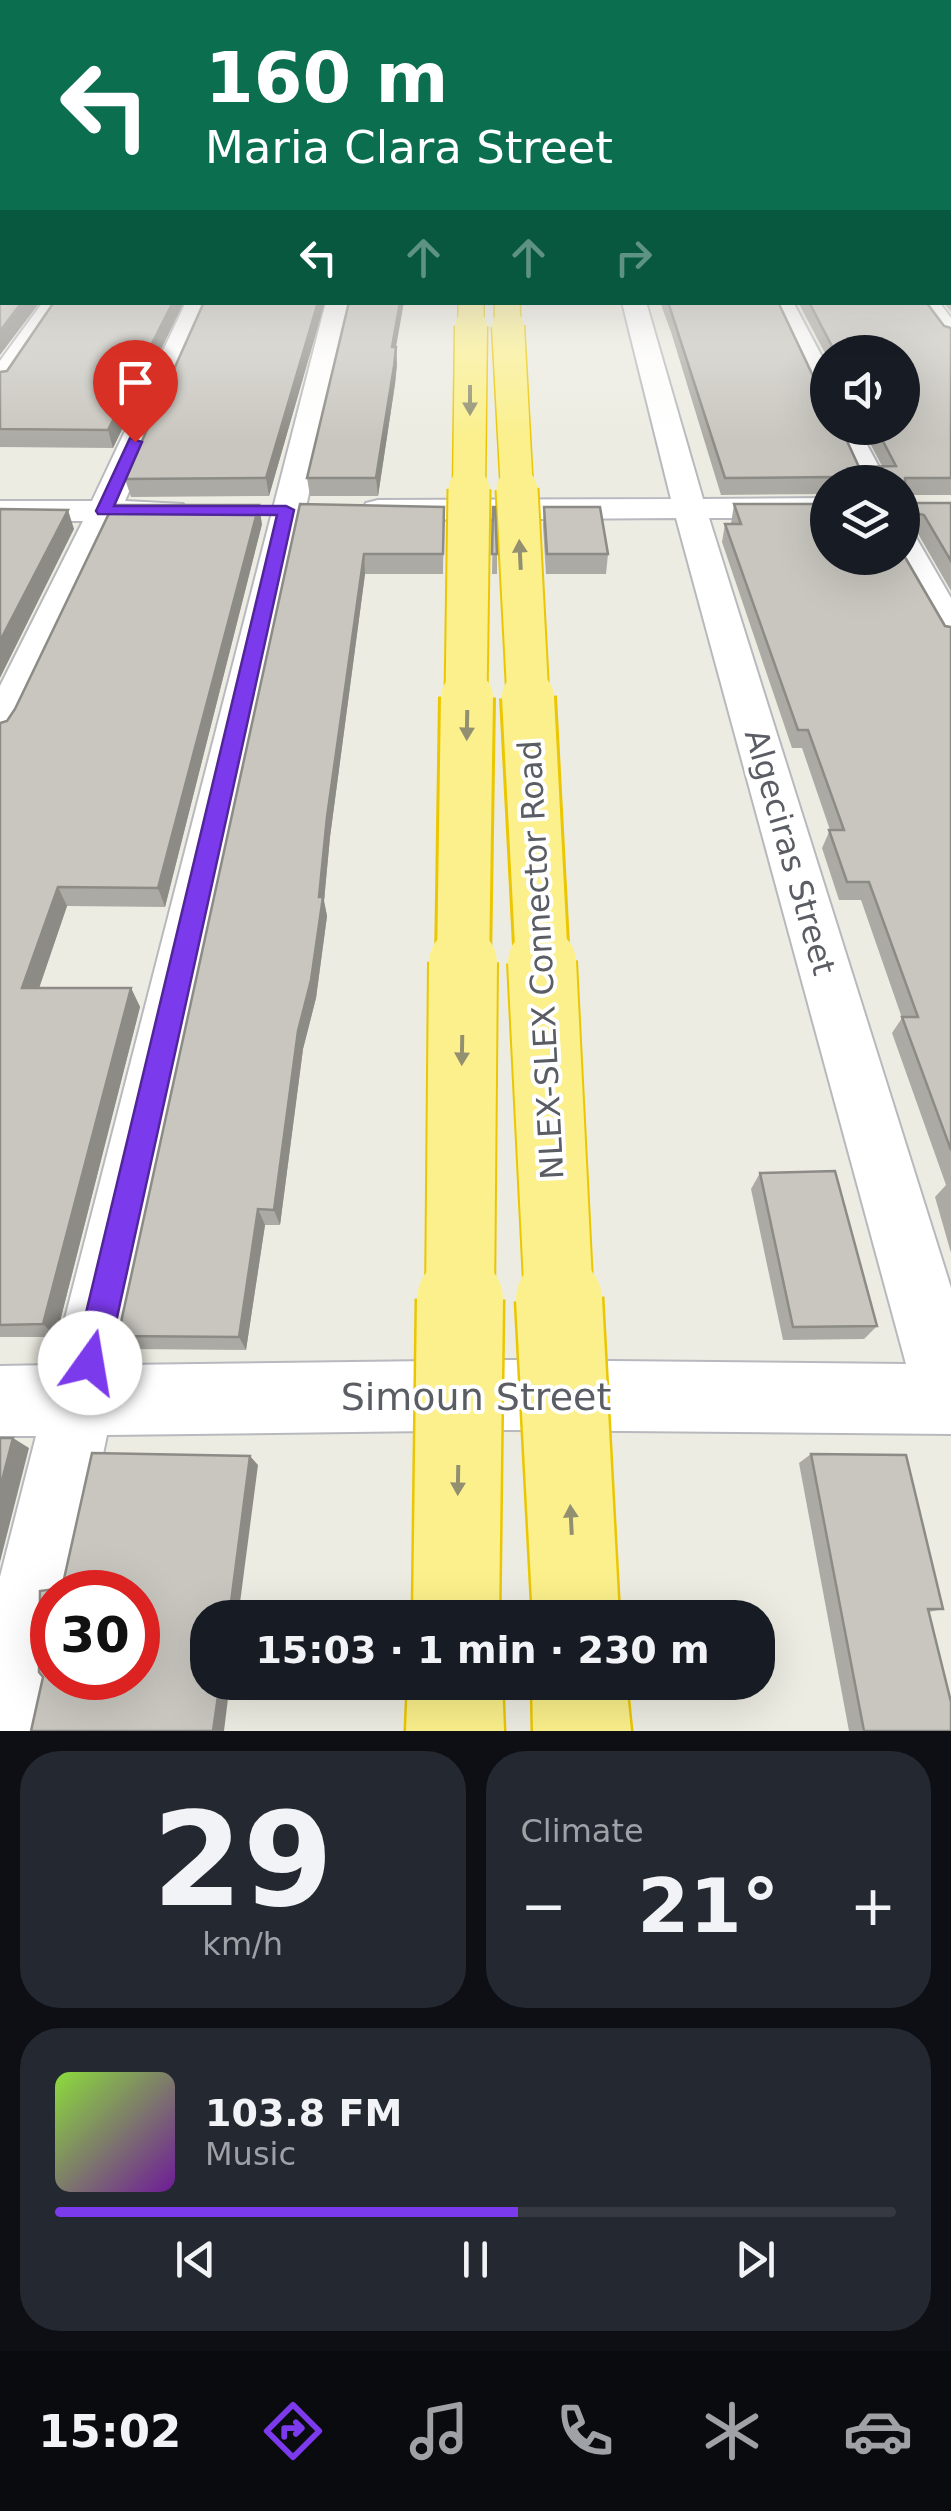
<!DOCTYPE html>
<html lang="en">
<head>
<meta charset="utf-8">
<style>
  :root { --surface:#171b24; --page:#242831; --text:#f1f3f6; --muted:#9ea1a6; --line:#363941; --accent:#7c3aed }
  body { margin:0; font-family:"DejaVu Sans",sans-serif; background:var(--page); color:var(--text); height:100vh; display:flex; flex-direction:column; font-size:38px; white-space:nowrap }
  * { box-sizing:border-box; margin:0 }
  p { font-size:32px; color:var(--muted) }
  .icon { flex:none; width:55px; height:55px; fill:none; stroke:currentColor; stroke-width:2; stroke-linecap:round; stroke-linejoin:round }
  .map { position:relative; height:1731px; overflow:hidden }
  .side { display:flex; flex-direction:column; gap:20px; padding:20px; background:#0d0f14; flex:1 }
  .side>* { flex:none }
  .guide { position:absolute; left:0px; top:0px; width:952px; height:305px; box-shadow:0 10px 40px #0002; background:#0b6e4f; color:#fff; overflow:hidden }
  .tools { position:absolute; left:810px; top:335px; display:grid; gap:20px }
  .tools a { display:grid; place-items:center; width:110px; height:110px; border-radius:50%; background:var(--surface); box-shadow:0 10px 40px #0002; font-size:50px }
  .speed { position:absolute; left:30px; top:1570px; display:flex; gap:20px; font-size:50px; font-weight:700; text-align:center }
  .speed>* { display:grid; place-content:center; width:130px; height:130px; border-radius:50%; background:var(--surface); box-shadow:0 10px 40px #0002; line-height:1 }
  .speed .limit { border:15px solid #d22; background:#fff; color:#111 }
  .pin { position:absolute; display:grid; place-items:center; width:85px; height:85px; color:#fff; margin:-102px -42px; border-radius:50% 50% 50% 0; rotate:-45deg; box-shadow:0 0 10px #0007 }
  .pin .icon { rotate:45deg }
  .me { position:absolute; width:110px; margin:-55px; rotate:13deg; stroke-linejoin:round; filter:drop-shadow(0 0 8px #0008) }
  .turn { display:flex; align-items:center; gap:35px; height:210px; padding:0 40px; font-size:45px }
  .turn .icon { width:130px; height:130px; stroke-width:2.5 }
  .turn b { display:block; font-size:70px; line-height:85px }
  .lanes { display:flex; align-items:center; height:95px; padding:0 40px; background:#0003; justify-content:center; gap:50px; direction:ltr }
  .lanes .off { opacity:.35 }
  .big { font-size:75px; font-weight:800; line-height:1.1 }
  .side .widget { flex:1; display:flex; flex-direction:column; justify-content:center; gap:15px; min-width:0; padding:0 35px; border-radius:40px; background:var(--page) }
  .side .dial { align-items:center; gap:0 }
  .dial b { font-size:130px; line-height:1 }
  .song { display:flex; align-items:center; gap:30px }
  .cover { width:120px; height:120px; border-radius:15px; background:linear-gradient(135deg,hsl(90 70% 55%),hsl(280 70% 35%)) }
  .played { height:10px; border-radius:5px; background:linear-gradient(90deg,var(--accent) 55%,var(--line) 55%) }
  .keys { display:flex; justify-content:space-around; direction:ltr }
  .heat { display:flex; justify-content:space-between; align-items:center; font-size:55px; direction:ltr }
  .side .tiles { flex:1; display:grid; gap:20px; grid-template-columns:1fr 1fr }
  .widget:last-child { grid-column:span 2 }
  .trip { position:absolute; left:190px; top:1600px; width:585px; height:100px; border-radius:40px; background:var(--surface); box-shadow:0 10px 40px #0002; font-weight:800; line-height:100px; text-align:center }
  .tabs { display:flex; height:160px; justify-content:space-around; align-items:center; background:#090b0e; color:var(--muted) }
  .tabs .icon { width:70px; height:70px }
  .tabs .current { color:var(--accent) }
  .tabs b { font-size:45px; color:var(--text) }
  .map>svg:first-child { display:block }
  .lines { fill:none; stroke-linecap:round; stroke-linejoin:round }
  .minor-casing { stroke:#b7b9be; stroke-width:4 }
  .highway-casing { stroke:#ebc703; stroke-width:5 }
  .minor { fill:#fff; fill-rule:evenodd }
  .highway { fill:#fbf08b; fill-rule:evenodd }
  .highway-bridge-far5-casing { stroke:#ebc703; stroke-width:28; stroke-linecap:butt }
  .highway-bridge-far4-casing { stroke:#ebc703; stroke-width:35; stroke-linecap:butt }
  .highway-bridge-far3-casing { stroke:#ebc703; stroke-width:45; stroke-linecap:butt }
  .highway-bridge-far2-casing { stroke:#ebc703; stroke-width:58; stroke-linecap:butt }
  .highway-bridge-far1-casing { stroke:#ebc703; stroke-width:72; stroke-linecap:butt }
  .highway-bridge-casing { stroke:#ebc703; stroke-width:91; stroke-linecap:butt }
  .highway-bridge-far5 { stroke:#fbf08b; stroke-width:25 }
  .highway-bridge-far4 { stroke:#fbf08b; stroke-width:32 }
  .highway-bridge-far3 { stroke:#fbf08b; stroke-width:41 }
  .highway-bridge-far2 { stroke:#fbf08b; stroke-width:52 }
  .highway-bridge-far1 { stroke:#fbf08b; stroke-width:68 }
  .highway-bridge { stroke:#fbf08b; stroke-width:86 }
  .wall { fill:#acaaa4 }
  .shaded-wall { fill:#8c8b86 }
  .building { fill:#c8c6bf; stroke:#8c8b86; stroke-width:2.5; fill-rule:evenodd }
  .oneway { fill:#929071 }
  .route { fill:#7c3aed; stroke:#51269a; stroke-width:2.5 }
  .labels { text-anchor:middle; dominant-baseline:central; stroke-width:8; stroke-linejoin:round; paint-order:stroke }
  .street-label { font-size:32px; fill:#5a5d63; stroke:#fff }
  .near-street-label { font-size:38px; fill:#5a5d63; stroke:#fff }
</style>
</head>
<body>
<div class="map">
<svg width="951" height="1731" viewBox="0 0 951 1731">
  <rect width="100%" height="100%" fill="#edece2"/>
  <g class="lines">
    <g class="minor-casing">
      <path id="minor" d="M43,302H67L10,386L0,388V361Z
        M186,302H210L125,501L183,504L187,511L183,518L116,521L21,727L15,737L0,741V686L83,521H0V501H92Z
        M326,302H350L122,1365L512,1360L906,1364L676,518L378,520L366,517L362,510L366,503L378,500L671,499L622,302H646L703,499L828,498V518H709L951,1288V1434L512,1430L107,1435L74,1592H52V1678H56L45,1731H0V1577L36,1436H0V1366L53,1365Z
        M769,302H793L828,368V403L814,395Z
        M914,302H939L951,318V342L942,339Z
        M830,428H858L887,482H857Z
        M902,531L914,534L951,598V643L938,640L932,632L894,558H902Z"/>
    </g>
    <g class="highway-casing">
      <path id="highway" d="M408,1682H502L504,1731H406Z
        M532,1682H626L631,1731H533Z"/>
    </g>
    <use href="#minor" class="minor"/>
    <use href="#highway" class="highway"/>
    <g class="highway-bridge-far5-casing">
      <path id="highway-bridge-far5" d="M507,302L508,328
        M471,328V302"/>
    </g>
    <g class="highway-bridge-far4-casing">
      <path id="highway-bridge-far4" d="M508,326L517,491
        M469,491L471,326"/>
    </g>
    <g class="highway-bridge-far3-casing">
      <path id="highway-bridge-far3" d="M517,489L528,699
        M466,699L469,489"/>
    </g>
    <g class="highway-bridge-far2-casing">
      <path id="highway-bridge-far2" d="M528,697L542,964
        M463,964L467,697"/>
    </g>
    <g class="highway-bridge-far1-casing">
      <path id="highway-bridge-far1" d="M542,962L559,1302
        M460,1302L463,962"/>
    </g>
    <g class="highway-bridge-casing">
      <path id="highway-bridge" d="M559,1299L576,1618
        M456,1618L460,1299"/>
    </g>
    <use href="#highway-bridge-far5" class="highway-bridge-far5"/>
    <use href="#highway-bridge-far4" class="highway-bridge-far4"/>
    <use href="#highway-bridge-far3" class="highway-bridge-far3"/>
    <use href="#highway-bridge-far2" class="highway-bridge-far2"/>
    <use href="#highway-bridge-far1" class="highway-bridge-far1"/>
    <use href="#highway-bridge" class="highway-bridge"/>
  </g>
  <path class="wall" d="M950,199H951V312L943,302H950Z
    M54,302H184L113,448L0,447V372L7,371Z
    M325,302L269,496L131,497L125,479Z
    M660,302H778L828,428L859,467L882,466L862,428H902V352H828V359L798,302H926L944,326L951,328V495H905L906,503H951V591L917,532L905,529L902,543V482H828V494L721,495L671,332Z
    M396,347L397,364L395,384L378,496H310L307,478Z
    M300,504L444,507L443,574H365L330,837L324,901L327,916L316,998L303,1049L280,1225H265L246,1350L129,1349L118,1336Z
    M734,504L945,626L951,627V1253L935,1197L946,1185L892,1033L902,1018L861,900H839L822,848L830,830L802,748H792L722,542L725,524H731Z
    M493,507L497,554V574H492Z
    M544,507L608,554L606,574H546L543,526Z
    M262,524L165,907L67,906L39,988H131L140,1007L56,1337H0V723L7,721Z
    M760,1173L877,1326L864,1339L783,1340L751,1189Z
    M811,1454L943,1609L929,1612L951,1731H849L799,1463Z"/>
  <path class="shaded-wall" d="M22,302H40L0,355V331Z
    M173,302H184L113,448L108,430Z
    M318,302H325L269,496L266,478Z
    M400,302H404L393,364L392,347Z
    M396,347L397,364L395,384L378,496L376,478Z
    M259,505L262,524L165,907L158,888Z
    M68,510L74,529L0,678V641Z
    M364,554L365,574L330,837L324,901L327,916L316,998L303,1049L280,1225L274,1210Z
    M58,887L67,906L33,1006L22,988Z
    M131,988L140,1007L56,1337L43,1324Z
    M258,1209L265,1225L246,1350L239,1337Z
    M13,1438L29,1448L0,1562V1488Z
    M250,1456L258,1465L238,1618H229Z
    M220,1682H230L224,1731H213Z"/>
  <path class="building" d="M0,199H2V302H22L0,331Z
    M950,199H951V292L950,290Z
    M54,302H173L108,430L0,429V372L7,371Z
    M204,302H318L266,478L125,479Z
    M349,302H400L392,347H396L394,366L376,478H307Z
    M668,302H778L815,380L828,386V428H841L859,467L896,466L876,428H902V352H835L809,302H926L944,326L951,328V478H905L906,503H951V561L924,515L906,511L905,537H902V482H837L833,477L725,478Z
    M300,504L444,507L443,554H364L327,817L319,897H323L311,980L298,1031L274,1210L258,1209L239,1337L118,1336Z
    M734,504H828V558H902V552L945,626L951,627V1150L902,1017H918L869,882H847L829,830H844L808,730H798L725,524H741Z
    M113,505H259L158,888L58,887L22,988H131L43,1324L0,1325V723L7,721L15,709Z
    M493,507H495L497,554H492Z
    M544,507H600L608,554H547Z
    M0,509L68,510L0,641Z
    M835,1171L877,1326L793,1327L760,1173Z
    M0,1438H13L0,1488Z
    M92,1453L250,1456L229,1618H208V1682H220L213,1731H31L43,1677L39,1672L40,1591L62,1588ZM52,1592H138V1678H52Z
    M811,1454L906,1455L943,1609H928L951,1702V1731H864Z"/>
  <defs><path id="oneway-solid" d="M-6-.8H1V-3.2L6.5 0L1 3.2V.8H-6Z" transform="scale(2.5)"/></defs>
  <g class="oneway">
    <use href="#oneway-solid" transform="translate(470 400) rotate(90)"/>
    <use href="#oneway-solid" transform="translate(520 555) rotate(-93)"/>
    <use href="#oneway-solid" transform="translate(467 725) rotate(91)"/>
    <use href="#oneway-solid" transform="translate(462 1050) rotate(91)"/>
    <use href="#oneway-solid" transform="translate(458 1480) rotate(91)"/>
    <use href="#oneway-solid" transform="translate(571 1520) rotate(-93)"/>
  </g>
  <linearGradient id="sky" x2="0" y2="1"><stop stop-color="#8bbcf1"/><stop offset="0.45" stop-color="#f7f6f2"/><stop offset="1" stop-color="#f7f6f2" stop-opacity="0"/></linearGradient>
  <rect width="951" height="441" fill="url(#sky)"/>
  <path class="route" d="M130,438L142,442L114,506H286L294,510L107,1363L102,1375L90,1379L79,1375L74,1363L277,515L98,514L96,511Z"/>
  <g class="labels">
    <g class="street-label">
      <text transform="translate(790 852) rotate(74)">Algeciras Street</text>
      <text transform="translate(541 960) rotate(-93)">NLEX-SLEX Connector Road</text>
    </g>
    <g class="near-street-label">
      <text x="476" y="1397">Simoun Street</text>
    </g>
  </g>
</svg>
<div class="tools">
<a><svg class="icon" aria-label="sound" viewBox="0 0 24 24"><path d="M4 9h4l5-4v14l-5-4H4zM17 9q2 3 0 6"/></svg></a>
<a><svg class="icon" aria-label="layers" viewBox="0 0 24 24"><path d="M12 4l9 5-9 5-9-5zM3 14l9 5 9-5"/></svg></a>
</div>
<div class="speed"><div class="limit">30</div></div>
<div class="pin" style="left:135px;top:442px;background:#d93025"><svg class="icon" aria-label="arrive" viewBox="0 0 24 24"><path d="M6 21V4h12l-3 4 3 4H6"/></svg></div>
<svg class="me" style="left:90px;top:1363px" viewBox="-20 -20 40 40"><circle r="19" fill="#fff"/><path d="M0-13L10 11 0 6-10 11z" fill="#7c3aed"/></svg>
<div class="trip">15:03 · 1 min · 230 m</div>
<div class="guide">
<div class="turn"><svg class="icon" aria-label="left" viewBox="0 0 24 24"><path d="M17 20v-9H6M10 6l-5 5 5 5"/></svg><div><b>160 m</b>Maria Clara Street</div></div>
<div class="lanes"><svg class="icon" aria-label="left" viewBox="0 0 24 24"><path d="M17 20v-9H6M10 6l-5 5 5 5"/></svg><svg class="icon off" aria-label="ahead" viewBox="0 0 24 24"><path d="M12 20V5M6 11l6-6 6 6"/></svg><svg class="icon off" aria-label="ahead" viewBox="0 0 24 24"><path d="M12 20V5M6 11l6-6 6 6"/></svg><svg class="icon off" aria-label="right" viewBox="0 0 24 24"><path d="M7 20v-9h11M14 6l5 5-5 5"/></svg></div>
</div>
</div>
<section class="side">
<div class="tiles">
<div class="widget dial"><b>29</b><p>km/h</p></div>
<div class="widget"><p>Climate</p>
<div class="heat"><a>−</a><b class="big">21°</b><a>+</a></div>
</div>
<div class="widget">
<div class="song"><i class="cover"></i><div><b>103.8 FM</b><p>Music</p></div></div>
<div class="played"></div>
<div class="keys"><svg class="icon" aria-label="previous" viewBox="0 0 24 24"><path d="M18 5L8 12l10 7zM5 5v14"/></svg><svg class="icon" aria-label="pause" viewBox="0 0 24 24"><path d="M8 5v14M16 5v14"/></svg><svg class="icon" aria-label="next" viewBox="0 0 24 24"><path d="M6 5l10 7-10 7zM19 5v14"/></svg></div>
</div>
</div>
</section>
<nav class="tabs">
<b>15:02</b>
<svg class="icon current" aria-label="directions" viewBox="0 0 24 24"><path d="M12 3l9 9-9 9-9-9zM9 14v-3h6M13 9l2 2-2 2"/></svg>
<svg class="icon" aria-label="music" viewBox="0 0 24 24"><path d="M9 18V5l10-2v13"/><circle cx="6" cy="18" r="3"/><circle cx="16" cy="16" r="3"/></svg>
<svg class="icon" aria-label="phone" viewBox="0 0 24 24"><path d="M5 4h4l2 5-3 2q2 4 5 5l2-3 5 2v4C11 20 4 13 5 4z"/></svg>
<svg class="icon" aria-label="climate" viewBox="0 0 24 24"><path d="M12 3v18M4 7l16 10M4 17L20 7"/></svg>
<svg class="icon" aria-label="car" viewBox="0 0 24 24"><path d="M5 17H2v-5l4-1 3-4h7l3 4 3 1v5h-3M9 17h6M6 11h13"/><circle cx="7" cy="17" r="2"/><circle cx="17" cy="17" r="2"/></svg>
</nav>
</body>
</html>
